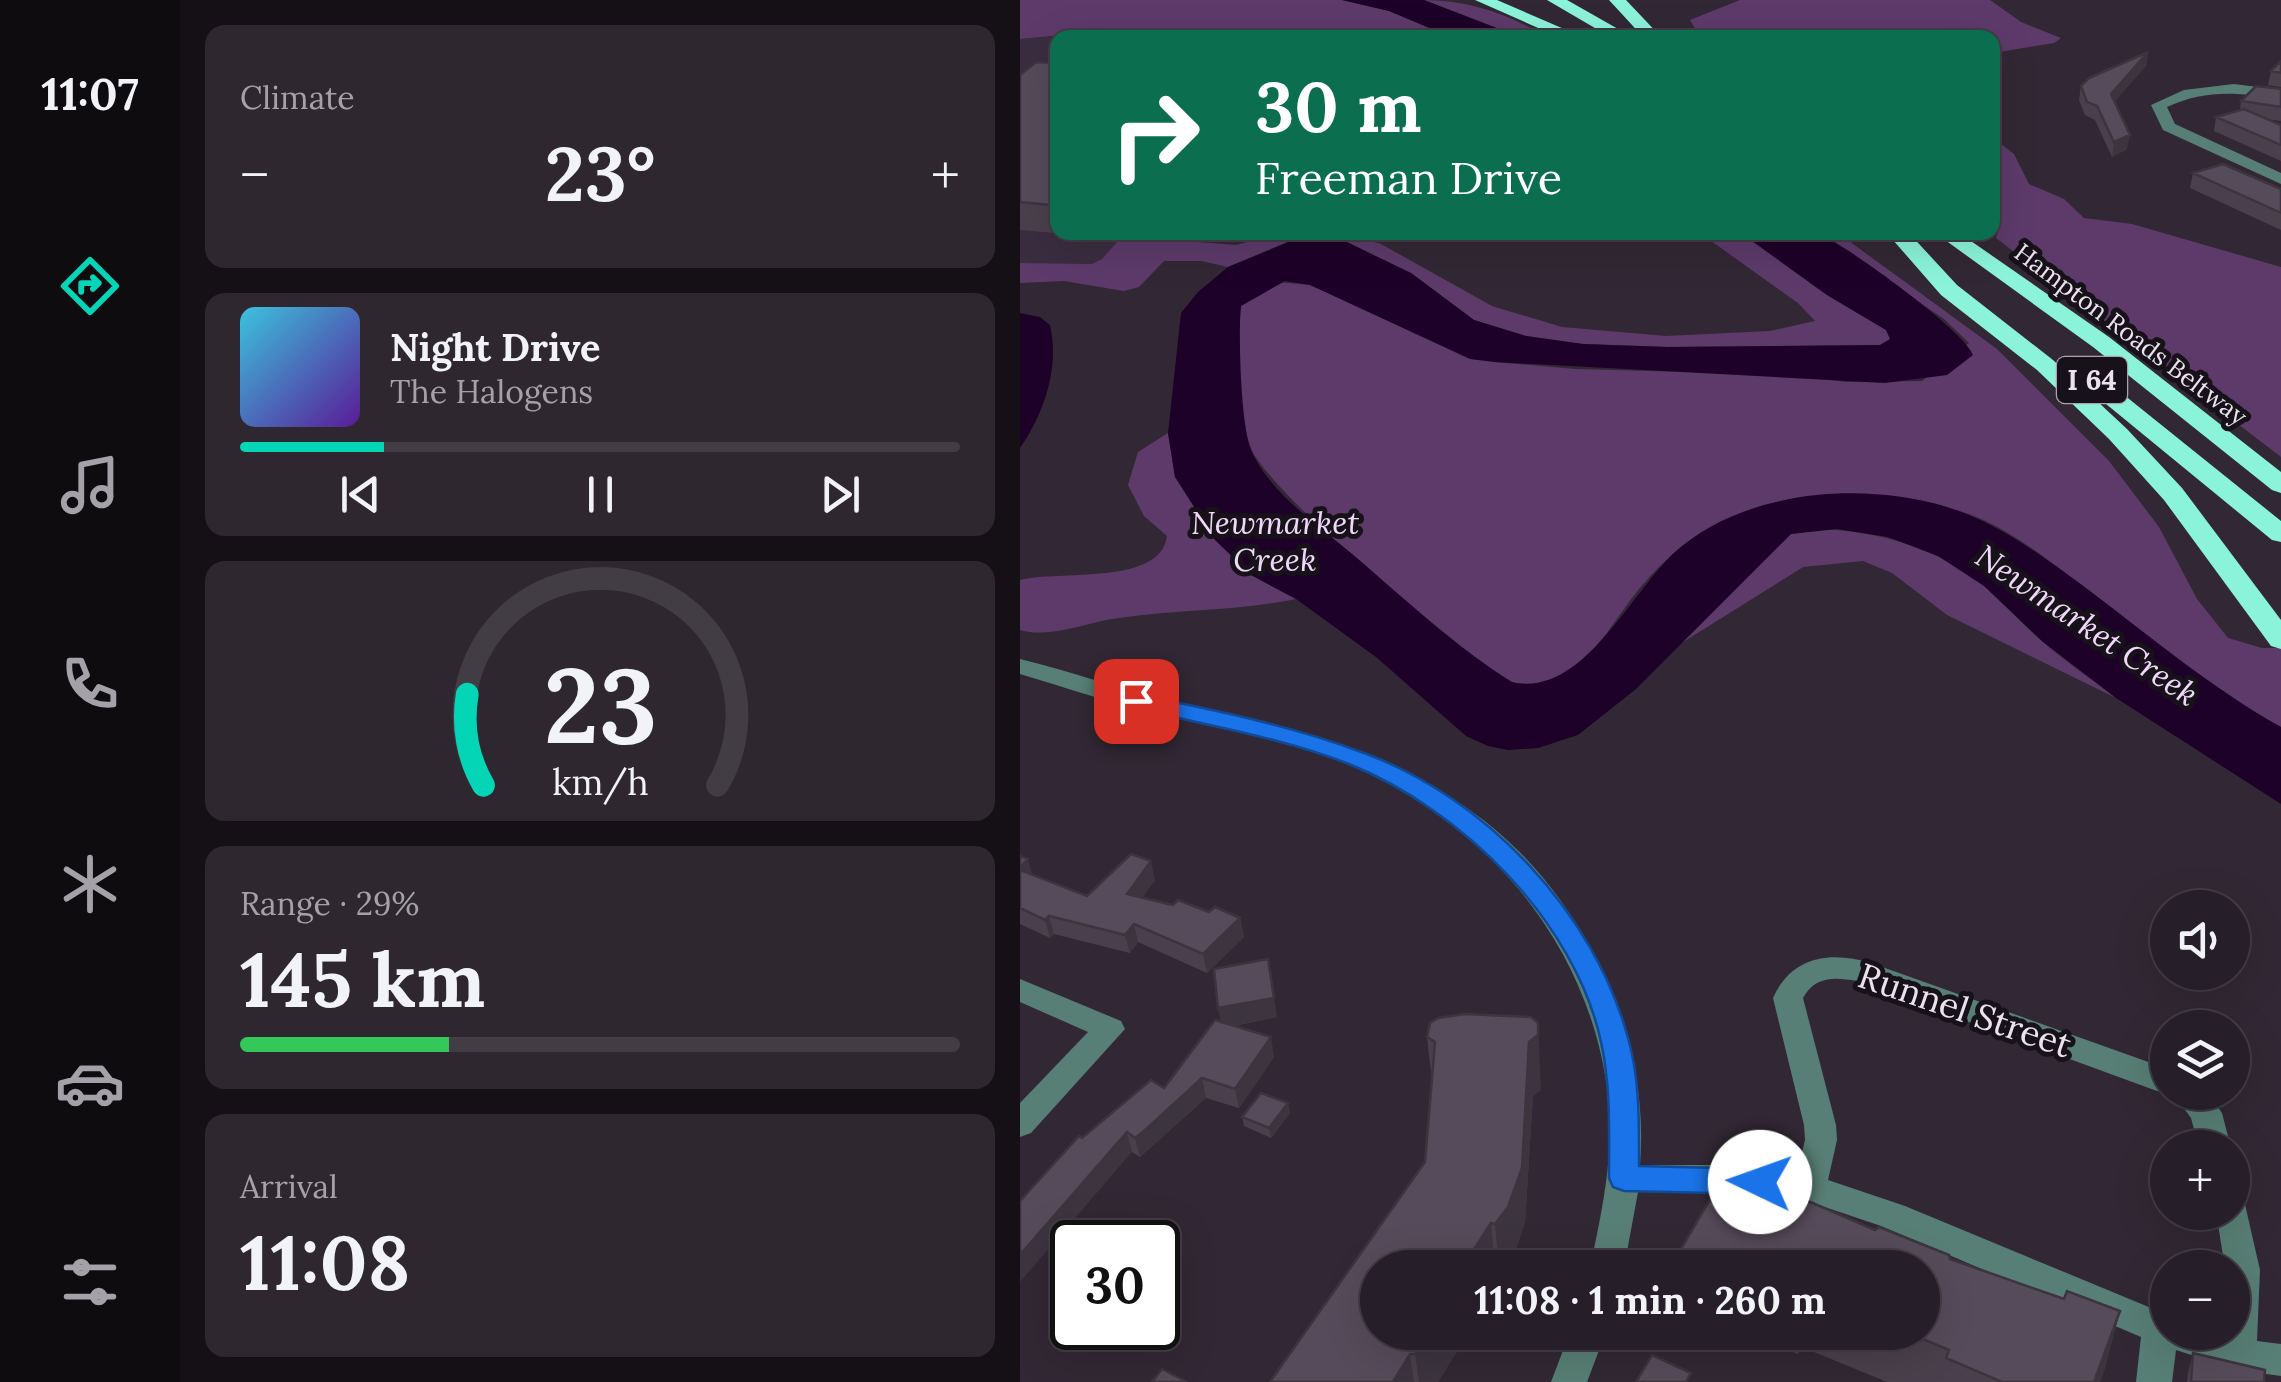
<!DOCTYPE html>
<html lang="en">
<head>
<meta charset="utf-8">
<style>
  :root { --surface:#261e28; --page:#2e2730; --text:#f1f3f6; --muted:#a4a2a8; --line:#423c45; --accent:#03d5b6 }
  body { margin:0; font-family:Lora,serif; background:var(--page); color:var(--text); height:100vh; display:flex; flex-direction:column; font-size:38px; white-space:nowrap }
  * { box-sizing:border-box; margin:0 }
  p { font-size:32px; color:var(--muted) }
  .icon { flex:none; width:55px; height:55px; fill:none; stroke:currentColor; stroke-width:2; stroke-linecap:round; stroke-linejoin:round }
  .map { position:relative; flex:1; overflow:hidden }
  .drawer { display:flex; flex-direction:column; gap:25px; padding:25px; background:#151016; width:840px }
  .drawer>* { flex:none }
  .top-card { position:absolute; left:30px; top:30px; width:950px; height:210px; border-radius:20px; box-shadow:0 10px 40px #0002,0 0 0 2px var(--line); background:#0b6e4f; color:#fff; overflow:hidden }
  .controls { position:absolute; left:1130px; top:890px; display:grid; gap:20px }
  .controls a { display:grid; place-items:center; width:100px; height:100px; border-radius:50%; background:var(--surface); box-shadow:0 10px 40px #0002,0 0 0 2px var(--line); font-size:50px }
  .speed { position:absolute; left:30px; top:1220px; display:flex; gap:20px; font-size:50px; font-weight:700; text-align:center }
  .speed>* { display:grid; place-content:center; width:130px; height:130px; border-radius:50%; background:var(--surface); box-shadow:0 10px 40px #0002,0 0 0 2px var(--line); line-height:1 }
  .speed .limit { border:5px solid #111; border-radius:15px; background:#fff; color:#111 }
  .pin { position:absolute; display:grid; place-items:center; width:85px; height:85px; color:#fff; margin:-42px; border-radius:20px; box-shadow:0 5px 15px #0006 }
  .me { position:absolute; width:110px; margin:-55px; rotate:273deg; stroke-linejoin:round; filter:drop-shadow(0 0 8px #0008) }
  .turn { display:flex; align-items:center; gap:35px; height:210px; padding:0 40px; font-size:45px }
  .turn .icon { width:130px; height:130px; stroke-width:2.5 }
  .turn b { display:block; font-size:70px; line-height:85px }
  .big { font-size:75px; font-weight:700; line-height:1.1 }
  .drawer .card { flex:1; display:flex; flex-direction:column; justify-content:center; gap:15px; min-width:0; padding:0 35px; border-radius:20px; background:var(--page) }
  .drawer .dial { align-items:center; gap:0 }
  .dial svg { height:260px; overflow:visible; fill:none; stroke:var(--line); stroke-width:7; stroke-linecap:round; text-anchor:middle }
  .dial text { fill:var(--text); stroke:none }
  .song { display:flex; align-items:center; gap:30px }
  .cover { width:120px; height:120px; border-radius:15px; background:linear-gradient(135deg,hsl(190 70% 55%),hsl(270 70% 35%)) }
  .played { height:10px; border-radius:5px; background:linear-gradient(90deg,var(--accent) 20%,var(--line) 20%) }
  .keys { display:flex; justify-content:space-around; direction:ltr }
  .heat { display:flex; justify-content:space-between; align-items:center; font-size:55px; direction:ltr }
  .charge { height:15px; border-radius:8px; background:linear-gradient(90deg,#34c759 29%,var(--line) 0) }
  .trip { position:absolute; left:340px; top:1250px; width:580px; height:100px; border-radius:50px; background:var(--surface); box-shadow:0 10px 40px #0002,0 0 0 2px var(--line); font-weight:700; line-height:100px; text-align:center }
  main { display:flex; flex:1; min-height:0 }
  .tabs { display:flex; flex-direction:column; width:180px; justify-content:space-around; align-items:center; background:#0f0c10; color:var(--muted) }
  .tabs .icon { width:70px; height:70px }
  .tabs .on { color:var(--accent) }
  .tabs b { font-size:45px; color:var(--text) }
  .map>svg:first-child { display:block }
  .built { fill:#3b2d40 }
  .green { fill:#5d3a6a }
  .water { fill:#1e0128 }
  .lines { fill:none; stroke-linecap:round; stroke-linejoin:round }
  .minor { fill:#587f75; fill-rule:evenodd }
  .highway { fill:#8cf3db; fill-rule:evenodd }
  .wall { fill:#4a404d }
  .shaded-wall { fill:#3c343f }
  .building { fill:#564b5a; stroke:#3c343f; stroke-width:2.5 }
  .route { fill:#1a73e8; stroke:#114b97; stroke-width:2.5 }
  .labels { text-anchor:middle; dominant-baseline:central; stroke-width:10; stroke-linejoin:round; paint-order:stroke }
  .far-street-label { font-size:25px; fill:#eae3ed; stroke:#171219 }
  .shield { fill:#171219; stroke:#aba4ad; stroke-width:2.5 }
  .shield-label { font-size:28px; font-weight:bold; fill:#eae3ed }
  .water-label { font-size:32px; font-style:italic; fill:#f1d8fa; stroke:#171219 }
  .near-street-label { font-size:35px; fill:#eae3ed; stroke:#171219 }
</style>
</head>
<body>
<main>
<nav class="tabs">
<b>11:07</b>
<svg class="icon on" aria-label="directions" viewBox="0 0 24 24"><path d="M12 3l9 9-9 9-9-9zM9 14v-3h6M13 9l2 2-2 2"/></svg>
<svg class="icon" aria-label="music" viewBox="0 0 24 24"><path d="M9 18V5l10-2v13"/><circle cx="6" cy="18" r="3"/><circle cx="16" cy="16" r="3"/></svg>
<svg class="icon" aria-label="phone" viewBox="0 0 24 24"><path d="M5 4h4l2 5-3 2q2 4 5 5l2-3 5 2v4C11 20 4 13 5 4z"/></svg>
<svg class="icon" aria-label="climate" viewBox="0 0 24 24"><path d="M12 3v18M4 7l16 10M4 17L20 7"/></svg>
<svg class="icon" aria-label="car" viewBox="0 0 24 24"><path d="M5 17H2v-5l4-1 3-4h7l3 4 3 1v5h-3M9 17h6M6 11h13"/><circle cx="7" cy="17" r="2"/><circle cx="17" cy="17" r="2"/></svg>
<svg class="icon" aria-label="filters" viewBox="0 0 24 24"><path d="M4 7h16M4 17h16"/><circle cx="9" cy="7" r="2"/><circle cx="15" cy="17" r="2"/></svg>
</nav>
<section class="drawer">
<div class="card"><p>Climate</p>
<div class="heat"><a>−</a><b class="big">23°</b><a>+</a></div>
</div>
<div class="card">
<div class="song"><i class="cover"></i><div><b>Night Drive</b><p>The Halogens</p></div></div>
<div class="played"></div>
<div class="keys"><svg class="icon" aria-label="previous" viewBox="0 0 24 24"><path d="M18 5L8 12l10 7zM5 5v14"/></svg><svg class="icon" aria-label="pause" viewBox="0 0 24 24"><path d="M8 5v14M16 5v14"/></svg><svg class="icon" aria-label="next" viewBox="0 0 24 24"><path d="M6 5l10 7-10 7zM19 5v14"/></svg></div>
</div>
<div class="card dial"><svg viewBox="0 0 100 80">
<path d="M14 69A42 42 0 1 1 86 69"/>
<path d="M14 69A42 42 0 0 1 9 41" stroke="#03d5b6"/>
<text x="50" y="56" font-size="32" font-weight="700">23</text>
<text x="50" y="72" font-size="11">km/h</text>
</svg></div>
<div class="card"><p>Range · 29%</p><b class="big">145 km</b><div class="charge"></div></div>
<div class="card"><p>Arrival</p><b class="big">11:08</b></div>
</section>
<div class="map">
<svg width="1261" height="1382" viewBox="0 0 1261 1382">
  <rect width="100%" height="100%" fill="#322835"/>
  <path class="built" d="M52,34L157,37L38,38V232L105,233L82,259L72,264L0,263V39Z"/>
  <path class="green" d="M0,0H322L369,11L431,37L52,34L0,39Z
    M404,0C448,0 489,14 527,37H500Z
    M720,0H970L1001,22L1041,38L1034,43L973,53L972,38L680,37L670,20Z
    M972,137L994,154L1009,184L1044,199L1064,218L1112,224L1261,267V457L976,238L979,229L973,225Z
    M105,233H177L178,242L216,245L260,233H323L361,244L472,306L542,327L646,336L750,331L795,321L778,303L680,233H721L807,295L866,330L871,339L860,345L648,347L563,344L506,336L454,320L391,273L313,237L278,238L208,267L182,261H144L119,287L104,291L44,281L0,283V263L72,264L82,259Z
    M797,233H818L977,349L1089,461L1139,527L1177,599L1208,638L1242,648H1261V727C1196,691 1130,637 1070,592C1029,561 973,513 920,507C792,490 694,488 609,602C586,633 564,673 523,682C513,684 503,686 493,683C451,667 245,488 231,448C219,418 217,338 221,306L257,282L290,285L474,362L555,369L775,375L826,382L902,381L949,343L924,319Z
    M148,433L155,477L231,575L276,599C216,611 158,609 99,618C66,622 32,639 0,630V580C39,570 141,586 147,536L124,516L108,485L118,452Z
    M788,529C852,529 918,546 967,588C986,605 1003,625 1023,642C1046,662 1072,679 1096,698L927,615L872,573L843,561L783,567L660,644L771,533Z"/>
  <path class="water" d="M322,0H404L500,37H431L369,11Z
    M721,233C740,232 784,227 800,234C827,246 945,331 953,355L927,375L865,383L474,362L450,359L290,285L265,281L221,306C218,334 221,426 231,450C250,494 302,528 337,558C388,602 435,646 492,682C562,698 609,595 654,553C723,490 841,481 927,507C981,524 1025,558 1070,591C1131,637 1194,690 1261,727V804L1096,698L1023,642L964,586L918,556L868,537L817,529L771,534L616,689L558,735L518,748L488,750L468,746L446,736L356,657L276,599L231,575L195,540L155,477L148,433L161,313L178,292L208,267L278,238L313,237L327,242L391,273L454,320L506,336L563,344L648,347L860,345L870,339L866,330L807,295Z
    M0,313L20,317L30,325C40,367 24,414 0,448Z"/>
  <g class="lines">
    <path class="minor" d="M1214,84L1261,90V100C1221,92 1185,89 1147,107L1155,124L1261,173V184L1143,130L1131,105L1164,90Z
      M0,659C47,670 92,687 139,698C320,741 477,772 573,953C608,1019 626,1090 620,1165H711L777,1173L785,1140L784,1125L753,998C772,956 810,951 851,963L1148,1069V1092H1187L1202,1113L1211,1148H1179L1171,1118L1153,1093L1137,1091L837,981C814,977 795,976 783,998L816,1125L817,1140L808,1180L885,1206L1148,1315V1332H1212V1268H1205L1196,1212H1212V1196L1224,1200L1240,1270L1237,1341L1261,1344V1376L1218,1370L1156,1350L1152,1382H1116L1121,1337L861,1226L790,1202L711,1193L618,1192L604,1268H570C582,1211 595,1152 588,1095C570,943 463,817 322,762C263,739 200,729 139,714C92,703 46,688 0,674Z
      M0,979L101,1021L105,1029L11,1133L0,1137V1103L68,1032L0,1002Z
      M550,1332H586L567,1382H531Z"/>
    <path class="highway" d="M455,0H477L565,38H541Z
      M527,0H547L614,38H592Z
      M589,0H606L642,38H624Z
      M866,232H888L937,285L1033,360L1107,429L1162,488L1261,620V649L1251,646L1144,500L1089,439L1017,370L921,295Z
      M914,232H938L1089,337L1261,472V493L1252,490L1073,347Z
      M1055,360L1063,362L1261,521V542L1252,540L1047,372L1043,367L1047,362Z"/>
  </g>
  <path class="wall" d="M1128,52L1126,66L1094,102L1107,149L1092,157L1075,120L1065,115L1059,100L1061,86Z
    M1261,61V87L1248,85L1251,71Z
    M38,63V231L35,233L0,230V75Z
    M1261,89V121L1247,119L1261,125V161L1194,131L1196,117L1220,110L1221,101Z
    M1173,173L1261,189V230L1170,188Z
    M0,856L13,875L67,896L135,880L122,898L220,918L224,937L187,973L118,942L110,953L34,934L30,938L0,924Z
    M257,1017L214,1026L254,1057L219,1108L186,1098L120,1157L112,1152L62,1138L144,1088L201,1022Z
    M407,1037L521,1090L513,1096L505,1222L492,1262L488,1268H358L449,1332L418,1382H250L405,1162L412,1082Z
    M268,1103L270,1113L251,1138L224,1126L222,1117Z
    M756,1188L855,1230L930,1259L1086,1365L1080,1382H867L782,1347L778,1354L721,1332H902V1268H658V1254Z
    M1173,1353L1244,1382H1167L1168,1373Z"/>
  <path class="shaded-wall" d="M1128,52L1126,66L1089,108L1091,94Z
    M1110,135L1107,149L1092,157L1094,142Z
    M38,198V231L35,233L30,205Z
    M8,859L13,878L0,876V867Z
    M131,861L135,880L111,913L107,894Z
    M29,916L34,934L30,938L25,920Z
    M220,918L224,937L187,973L183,954Z
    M114,924L118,942L110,953L105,935Z
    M248,959L257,1017L202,1028L198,1008Z
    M518,1023L521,1090L513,1096L505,1222L492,1262L488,1268H479L475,1224L509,1042Z
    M251,1037L254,1057L219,1108L215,1089Z
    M182,1078L186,1098L120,1157L115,1138Z
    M268,1103L270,1113L251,1138L249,1128Z
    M107,1132L112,1152L0,1282V1255Z
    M471,1223L475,1268H450L449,1257Z
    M1100,1311L1086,1365L1080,1382H1074Z
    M409,1332H449L418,1382H399L395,1354Z
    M779,1332H783L782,1347L778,1354Z
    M390,1354L394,1382H372Z"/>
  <path class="building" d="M1128,52L1091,94L1110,135L1094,142L1077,106L1067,102L1061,86L1069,78Z
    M1261,61V73L1251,71Z
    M16,62L38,63V198L30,205L0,202V75Z
    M1236,86L1261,89V107L1221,101Z
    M1224,109L1261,125V145L1196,117Z
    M1203,164L1261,189V213L1173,173Z
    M111,854L131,861L107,894L153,905L158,900L189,912L195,907L220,918L183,954L114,924L105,935L29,916L25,920L0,908V870L67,896Z
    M0,856L8,859L0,867Z
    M248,959L254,998L198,1008L194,969Z
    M445,1014L511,1017L518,1023V1035L509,1042L502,1168L488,1207L475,1224L471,1223L449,1257L456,1259L450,1268H358V1332H409L395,1354H390L373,1382H250L405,1162L415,1042L407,1037L410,1023L418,1018Z
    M195,1020L251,1037L215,1089L182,1078L124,1131L115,1138L107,1132L0,1255V1201L59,1136L62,1138L131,1080L144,1088Z
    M241,1093L268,1103L249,1128L222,1117Z
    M712,1162L757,1179L753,1186L855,1230L859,1227L929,1255L930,1259L1044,1299L1047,1291L1100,1311L1074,1382H982L926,1358L929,1350L886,1332H902V1268H694L658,1254Z
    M1173,1353L1245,1370L1244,1382H1171Z
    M632,1355L671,1373L666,1382H616Z
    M142,1369L167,1382H132Z"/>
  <path class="route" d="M116,694C193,710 270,725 344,753C466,798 574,912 608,1038C620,1080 619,1123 619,1166L740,1169L751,1173L755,1182L751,1190L740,1194L604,1191L593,1187L589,1178C589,1132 591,1087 581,1042C555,921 441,809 329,764C257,736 182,725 108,706L104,701L108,696Z"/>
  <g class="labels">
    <g class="far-street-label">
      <text transform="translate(1111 334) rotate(37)">Hampton Roads Beltway</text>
    </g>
    <rect class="shield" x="1037" y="357" width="70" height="46" rx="8"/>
    <g class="shield-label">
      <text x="1072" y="380">I 64</text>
    </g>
    <g class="water-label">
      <text x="255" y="522">Newmarket<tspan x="255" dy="37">Creek</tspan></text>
      <text transform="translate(1067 625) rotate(34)">Newmarket Creek</text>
    </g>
    <g class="near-street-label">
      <text transform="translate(945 1010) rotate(19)">Runnel Street</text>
    </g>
  </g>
</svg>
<div class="controls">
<a><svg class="icon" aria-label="sound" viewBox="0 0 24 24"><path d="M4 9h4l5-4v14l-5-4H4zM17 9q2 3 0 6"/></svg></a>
<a><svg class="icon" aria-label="layers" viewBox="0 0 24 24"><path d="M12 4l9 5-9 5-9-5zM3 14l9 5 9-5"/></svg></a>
<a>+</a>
<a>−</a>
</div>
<div class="speed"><div class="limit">30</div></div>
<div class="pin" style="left:116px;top:701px;background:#d93025"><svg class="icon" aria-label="arrive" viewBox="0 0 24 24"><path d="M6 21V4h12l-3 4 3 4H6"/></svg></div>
<svg class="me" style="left:740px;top:1182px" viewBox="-20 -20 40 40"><circle r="19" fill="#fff"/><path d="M0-13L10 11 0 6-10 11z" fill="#1a73e8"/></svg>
<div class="trip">11:08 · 1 min · 260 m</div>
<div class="top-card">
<div class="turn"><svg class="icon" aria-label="right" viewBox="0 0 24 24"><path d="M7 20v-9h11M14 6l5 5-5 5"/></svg><div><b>30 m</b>Freeman Drive</div></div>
</div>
</div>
</main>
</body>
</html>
